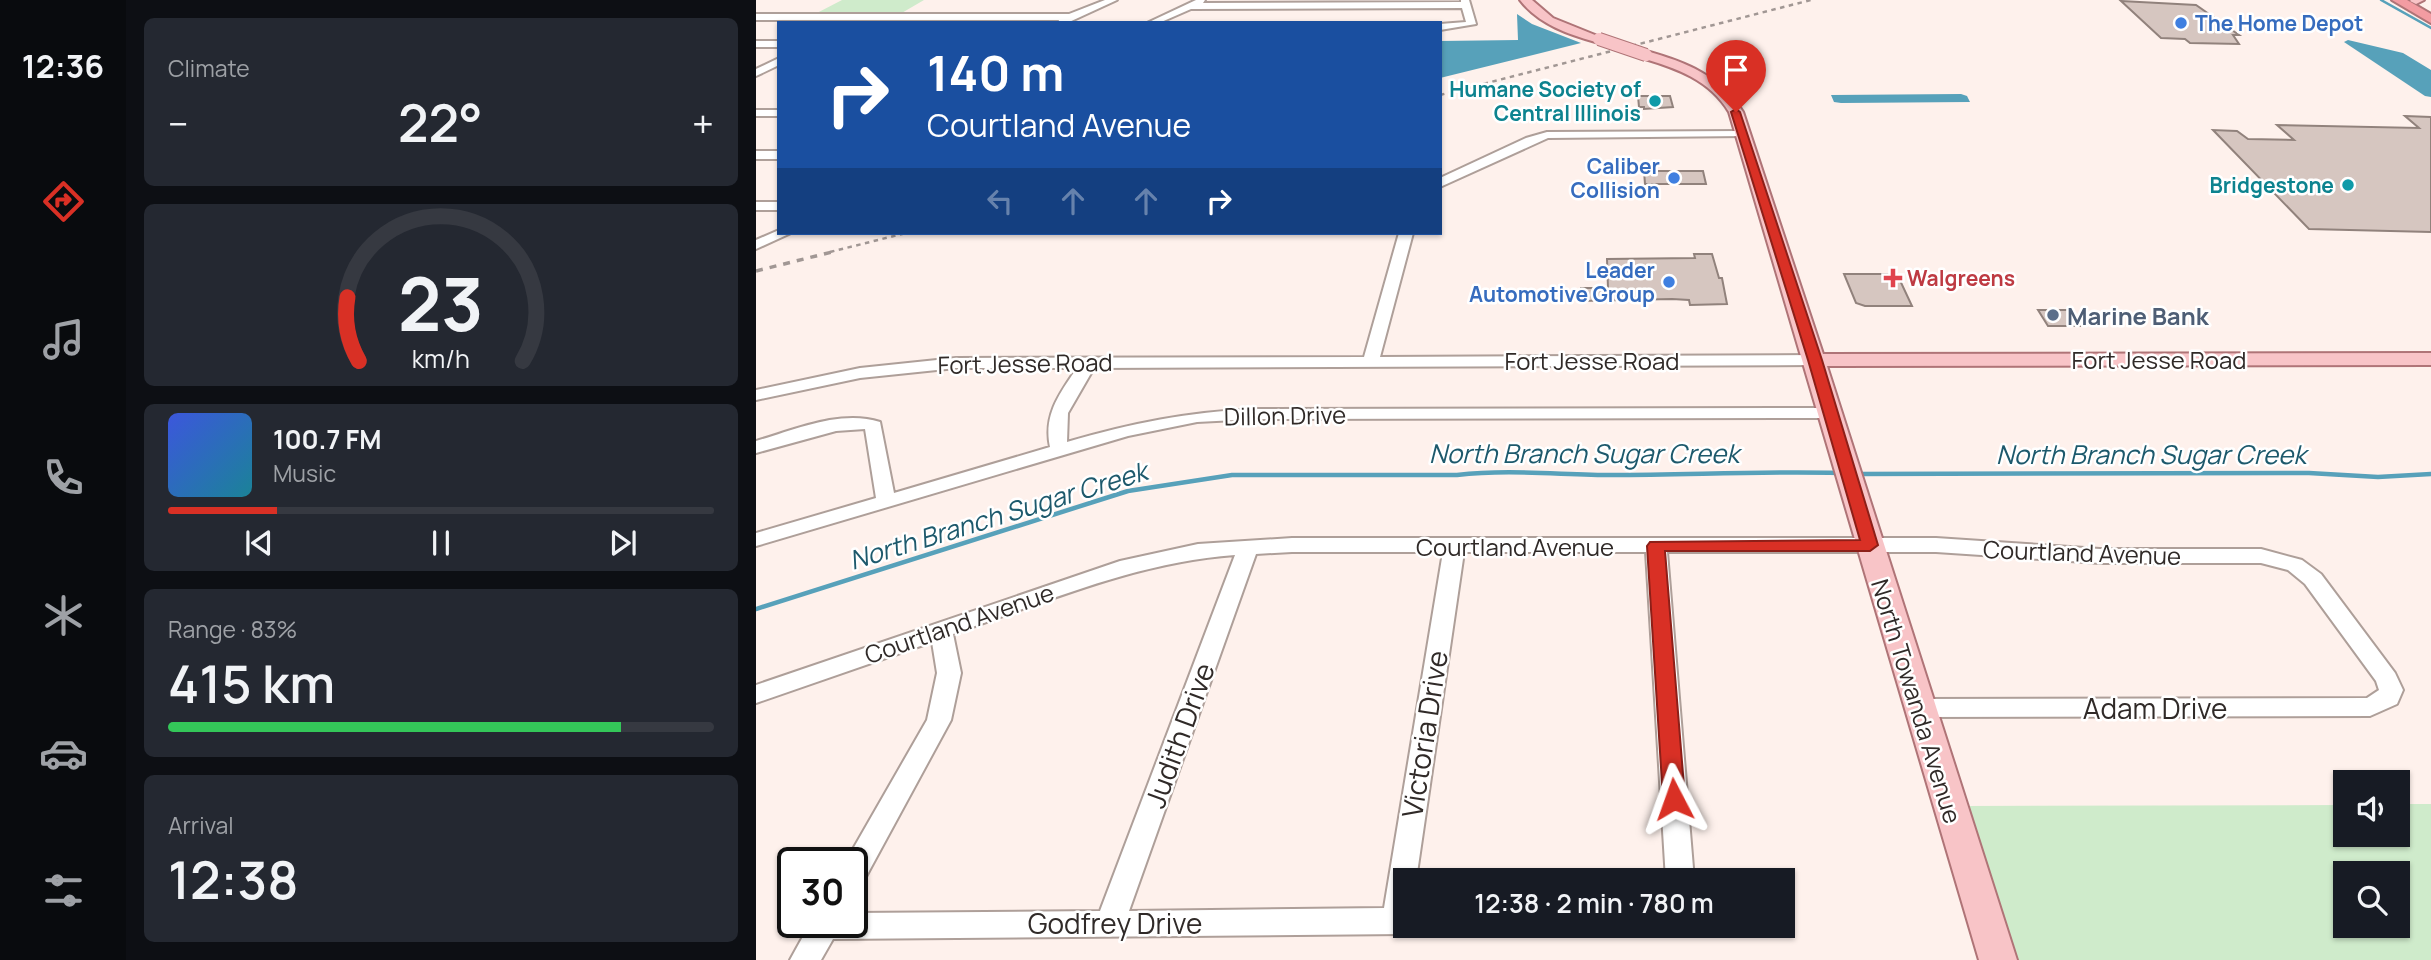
<!DOCTYPE html>
<html lang="en">
<head>
<meta charset="utf-8">
<style>
  :root { --surface:#171b24; --page:#242831; --text:#f1f3f6; --muted:#9ea1a6; --line:#363941; --accent:#d93025 }
  body { margin:0; font-family:Manrope,sans-serif; background:var(--page); color:var(--text); height:100vh; display:flex; flex-direction:column; font-size:26px; white-space:nowrap }
  * { box-sizing:border-box; margin:0 }
  p { font-size:23px; color:var(--muted) }
  .icon { flex:none; width:38px; height:38px; fill:none; stroke:currentColor; stroke-width:2; stroke-linecap:round; stroke-linejoin:round }
  .map { position:relative; flex:1; overflow:hidden }
  .side { display:flex; flex-direction:column; gap:18px; padding:18px; background:#0d0f14; width:630px }
  .side>* { flex:none }
  .banner { position:absolute; left:21px; top:21px; width:665px; height:214px; border-radius:0px; box-shadow:0 2px 5px #0004; background:#1a4fa0; color:#fff; overflow:hidden }
  .controls { position:absolute; left:1577px; top:770px; display:grid; gap:14px }
  .controls a { display:grid; place-items:center; width:77px; height:77px; border-radius:0px; background:var(--surface); box-shadow:0 2px 5px #0004; font-size:35px }
  .speed { position:absolute; left:21px; top:847px; display:flex; gap:14px; font-size:35px; font-weight:700; text-align:center }
  .speed>* { display:grid; place-content:center; width:91px; height:91px; border-radius:50%; background:var(--surface); box-shadow:0 2px 5px #0004; line-height:1 }
  .speed .limit { border:4px solid #111; border-radius:10px; background:#fff; color:#111 }
  .pin { position:absolute; display:grid; place-items:center; width:60px; height:60px; color:#fff; margin:-72px -30px; border-radius:50% 50% 50% 0; rotate:-45deg; box-shadow:0 0 7px #0007 }
  .pin .icon { rotate:45deg }
  .me { position:absolute; width:77px; margin:-38px; rotate:356deg; stroke-linejoin:round; filter:drop-shadow(0 0 5px #0008) }
  .turn { display:flex; align-items:center; gap:24px; height:147px; padding:0 35px; font-size:32px }
  .turn .icon { width:91px; height:91px; stroke-width:2.5 }
  .turn b { display:block; font-size:49px; line-height:60px }
  .lanes { display:flex; align-items:center; height:66px; padding:0 35px; background:#0003; justify-content:center; gap:35px; direction:ltr }
  .lanes .off { opacity:.35 }
  .big { font-size:52px; font-weight:600; line-height:1.1 }
  .side .tile { flex:1; display:flex; flex-direction:column; justify-content:center; gap:10px; min-width:0; padding:0 24px; border-radius:10px; background:var(--page) }
  .side .dial { align-items:center; gap:0 }
  .dial svg { height:182px; overflow:visible; fill:none; stroke:var(--line); stroke-width:7; stroke-linecap:round; text-anchor:middle }
  .dial text { fill:var(--text); stroke:none }
  .song { display:flex; align-items:center; gap:21px }
  .cover { width:84px; height:84px; border-radius:10px; background:linear-gradient(135deg,hsl(230 70% 55%),hsl(190 70% 35%)) }
  .played { height:7px; border-radius:4px; background:linear-gradient(90deg,var(--accent) 20%,var(--line) 20%) }
  .keys { display:flex; justify-content:space-around; direction:ltr }
  .heat { display:flex; justify-content:space-between; align-items:center; font-size:38px; direction:ltr }
  .charge { height:10px; border-radius:5px; background:linear-gradient(90deg,#34c759 83%,var(--line) 0) }
  .trip { position:absolute; left:637px; top:868px; width:402px; height:70px; border-radius:0px; background:var(--surface); box-shadow:0 2px 5px #0004; font-weight:600; line-height:70px; text-align:center }
  main { display:flex; flex:1; min-height:0 }
  .dock { display:flex; flex-direction:column; width:126px; justify-content:space-around; align-items:center; background:#090b0e; color:var(--muted) }
  .dock .icon { width:49px; height:49px }
  .dock .current { color:var(--accent) }
  .dock b { font-size:32px; color:var(--text) }
  .map>svg:first-child { display:block }
  .green { fill:#cfebcb; fill-rule:evenodd }
  .water { fill:#57a1ba }
  .lines { fill:none; stroke-linecap:round; stroke-linejoin:round }
  .stream-far1 { stroke:#57a1ba; stroke-width:2.5 }
  .stream { stroke:#57a1ba; stroke-width:4.5 }
  .building { fill:#d6c6c0; stroke:#91827c; stroke-width:2 }
  .minor-casing { stroke:#ae9f99; stroke-width:4 }
  .major-casing { stroke:#af7477; stroke-width:4 }
  .highway-casing { stroke:#af7477; stroke-width:4 }
  .minor { fill:#fff; fill-rule:evenodd }
  .major { fill:#f8c4c7; fill-rule:evenodd }
  .highway { fill:#f39ca2; fill-rule:evenodd }
  .rail-far1 { stroke:#a19794; stroke-width:2.5; stroke-dasharray:4.5 4.5; stroke-linecap:butt }
  .rail { stroke:#a19794; stroke-width:3.5; stroke-dasharray:7 7; stroke-linecap:butt }
  .major-bridge-casing { stroke:#af7477; stroke-width:14; stroke-linecap:butt }
  .major-bridge { stroke:#f8c4c7; stroke-width:12 }
  .route { fill:#d93025; stroke:#8d1f18; stroke-width:2 }
  .shop-dot { fill:#3f7fe0; stroke:#fff; stroke-width:2.5 }
  .culture-dot { fill:#0f9aa8; stroke:#fff; stroke-width:2.5 }
  .health-dot { fill:#e0444e; stroke:#fff; stroke-width:2.5 }
  .service-dot { fill:#5c6f8a; stroke:#fff; stroke-width:2.5 }
  .labels { text-anchor:middle; dominant-baseline:central; stroke-width:5; stroke-linejoin:round; paint-order:stroke }
  .far-shop-label { font-size:21px; font-weight:bold; fill:#366cbe; stroke:#fff; text-anchor:end }
  .far-culture-label { font-size:21px; font-weight:bold; fill:#0d838f; stroke:#fff; text-anchor:end }
  .far-health-label { font-size:21px; font-weight:bold; fill:#be3a42; stroke:#fff; text-anchor:start }
  .service-label { font-size:24px; font-weight:bold; fill:#4e5e75; stroke:#fff; text-anchor:start }
  .street-label { font-size:24px; fill:#302a28; stroke:#fff }
  .water-label { font-size:26px; font-style:italic; fill:#1d596c; stroke:#fff }
  .near-street-label { font-size:28px; fill:#302a28; stroke:#fff }
</style>
</head>
<body>
<main>
<nav class="dock">
<b>12:36</b>
<svg class="icon current" aria-label="directions" viewBox="0 0 24 24"><path d="M12 3l9 9-9 9-9-9zM9 14v-3h6M13 9l2 2-2 2"/></svg>
<svg class="icon" aria-label="music" viewBox="0 0 24 24"><path d="M9 18V5l10-2v13"/><circle cx="6" cy="18" r="3"/><circle cx="16" cy="16" r="3"/></svg>
<svg class="icon" aria-label="phone" viewBox="0 0 24 24"><path d="M5 4h4l2 5-3 2q2 4 5 5l2-3 5 2v4C11 20 4 13 5 4z"/></svg>
<svg class="icon" aria-label="climate" viewBox="0 0 24 24"><path d="M12 3v18M4 7l16 10M4 17L20 7"/></svg>
<svg class="icon" aria-label="car" viewBox="0 0 24 24"><path d="M5 17H2v-5l4-1 3-4h7l3 4 3 1v5h-3M9 17h6M6 11h13"/><circle cx="7" cy="17" r="2"/><circle cx="17" cy="17" r="2"/></svg>
<svg class="icon" aria-label="filters" viewBox="0 0 24 24"><path d="M4 7h16M4 17h16"/><circle cx="9" cy="7" r="2"/><circle cx="15" cy="17" r="2"/></svg>
</nav>
<section class="side">
<div class="tile"><p>Climate</p>
<div class="heat"><a>−</a><b class="big">22°</b><a>+</a></div>
</div>
<div class="tile dial"><svg viewBox="0 0 100 80">
<path d="M14 69A42 42 0 1 1 86 69"/>
<path d="M14 69A42 42 0 0 1 9 41" stroke="#d93025"/>
<text x="50" y="56" font-size="32" font-weight="700">23</text>
<text x="50" y="72" font-size="11">km/h</text>
</svg></div>
<div class="tile">
<div class="song"><i class="cover"></i><div><b>100.7 FM</b><p>Music</p></div></div>
<div class="played"></div>
<div class="keys"><svg class="icon" aria-label="previous" viewBox="0 0 24 24"><path d="M18 5L8 12l10 7zM5 5v14"/></svg><svg class="icon" aria-label="pause" viewBox="0 0 24 24"><path d="M8 5v14M16 5v14"/></svg><svg class="icon" aria-label="next" viewBox="0 0 24 24"><path d="M6 5l10 7-10 7zM19 5v14"/></svg></div>
</div>
<div class="tile"><p>Range · 83%</p><b class="big">415 km</b><div class="charge"></div></div>
<div class="tile"><p>Arrival</p><b class="big">12:38</b></div>
</section>
<div class="map">
<svg width="1675" height="960" viewBox="0 0 1675 960">
  <rect width="100%" height="100%" fill="#fef1ec"/>
  <path class="green" d="M86,0H168L144,14H59Z
    M1642,804H1675V960H1257L1210,806L1589,805V835H1642ZM1589,873H1642V926H1589Z"/>
  <path class="water" d="M761,14L776,24L825,43L684,78V41L762,40Z
    M1592,40L1647,53L1675,70V97L1669,96L1588,42Z
    M1205,94L1211,96L1214,102L1085,103L1078,102L1075,95Z"/>
  <g class="lines">
    <path class="stream-far1" d="M1625,0L1675,28"/>
    <path class="stream" d="M1102,474L1553,473L1622,477L1675,474
      M0,609L372,491L476,475H701C753,469 805,475 857,475C932,475 1007,471 1083,473"/>
  </g>
  <path class="building" d="M1365,1L1440,5L1483,35H1477L1483,44L1434,43L1429,39L1405,38Z
    M882,96H914L917,107L888,109V107H883Z
    M1649,116L1675,117V232L1553,229L1457,130L1481,131L1492,139L1538,140L1521,125L1663,128Z
    M888,171H947L950,184H889Z
    M938,254H956L963,278H966L971,304L934,305L933,300L916,299L825,301V288H852L851,259L939,258Z
    M1088,274H1141L1156,306H1109L1100,303Z
    M1282,310H1314L1325,326H1292Z"/>
  <g class="lines">
    <g class="minor-casing">
      <path id="minor" d="M349,0H361L311,23H302L303,20H0V14H313Z
        M440,0H449L447,3L705,2V0H713L720,24L684,30V24L710,22L706,8L435,9L403,23H391Z
        M0,41H23V47H0Z
        M23,58V65L0,76V69Z
        M0,110H23V116H0Z
        M986,131L990,132V136L792,138L684,187V178L770,138L791,132Z
        M0,151H23V159H0Z
        M0,202H23V210H0Z
        M23,230V233H35L0,249V240Z
        M643,233H657L624,357L1059,355L1067,360L1059,365L338,368L312,413L311,442C376,423 432,412 499,409L1075,408L1084,413L1075,418L499,419L441,422L372,436L0,546V533L120,498L109,429L80,431L0,453V441C38,430 85,409 124,422L138,493L294,447C287,415 304,393 321,368H200L104,378L0,400V390L104,368L200,358L608,357Z
        M536,538H1180L1344,549H1505L1546,560L1565,574L1639,673L1647,690L1641,704L1614,716L1163,717L1154,714L1151,708L1154,702L1163,699L1611,698L1623,690L1620,681L1549,584L1532,570L1505,563H1344L1180,552H911L938,880H910L890,552H708L660,880H649V926H661L659,930L649,934L77,939L65,960H34L55,922H96V913L344,911L479,555C381,562 289,602 197,634L205,673L195,720L106,884L96,888V863H89L171,720L181,673L176,642L0,703V685L364,561L442,544ZM536,552H687L628,908L373,911L500,554Z"/>
    </g>
    <g class="major-casing">
      <path id="major" d="M764,0H776L797,18L849,39L843,43C814,35 783,25 764,0Z
        M1668,0L1660,4L1654,1L1655,0Z
        M890,51C930,62 965,76 987,112L1067,354L1675,353V365L1071,366L1261,960H1223L973,112C954,80 920,68 886,58V52Z"/>
    </g>
    <g class="highway-casing">
      <path id="highway" d="M1636,0H1651L1675,14V23Z"/>
    </g>
    <use href="#minor" class="minor"/>
    <use href="#major" class="major"/>
    <use href="#highway" class="highway"/>
    <path class="rail-far1" d="M684,95L1055,0
      M74,252L150,233"/>
    <path class="rail" d="M0,271L80,251"/>
    <g class="major-bridge-casing">
      <path id="major-bridge" d="M843,39L890,55"/>
    </g>
    <use href="#major-bridge" class="major-bridge"/>
  </g>
  <path class="route" d="M980,109L984,112L1066,360L1122,545L1114,551H909L929,799L926,805L918,808L910,805L907,799L891,546L894,542L1104,540L1052,360L975,112Z"/>
  <g class="shop-dot">
    <circle cx="1425" cy="23" r="7"/>
    <circle cx="918" cy="178" r="7"/>
    <circle cx="913" cy="282" r="7"/>
  </g>
  <g class="culture-dot">
    <circle cx="899" cy="101" r="7"/>
    <circle cx="1592" cy="185" r="7"/>
  </g>
  <path class="health-dot" d="M1133.5 267.5h7v7h7v7h-7v7h-7v-7h-7v-7h7z"/>
  <circle class="service-dot" cx="1297" cy="315" r="7"/>
  <g class="labels">
    <g class="far-shop-label">
      <text x="1439" y="23" text-anchor="start">The Home Depot</text>
      <text x="904" y="166">Caliber<tspan x="904" dy="24">Collision</tspan></text>
      <text x="899" y="270">Leader<tspan x="899" dy="24">Automotive Group</tspan></text>
    </g>
    <g class="far-culture-label">
      <text x="885" y="89">Humane Society of<tspan x="885" dy="24">Central Illinois</tspan></text>
      <text x="1578" y="185">Bridgestone</text>
    </g>
    <g class="far-health-label">
      <text x="1151" y="278">Walgreens</text>
    </g>
    <g class="service-label">
      <text x="1311" y="315">Marine Bank</text>
    </g>
    <g class="street-label">
      <text x="1403" y="359">Fort Jesse Road</text>
      <text x="836" y="360">Fort Jesse Road</text>
      <text transform="translate(269 363) rotate(-1)">Fort Jesse Road</text>
      <text transform="translate(529 415) rotate(-1)">Dillon Drive</text>
      <text x="759" y="546">Courtland Avenue</text>
      <text transform="translate(1326 552) rotate(2)">Courtland Avenue</text>
      <text transform="translate(203 623) rotate(-19)">Courtland Avenue</text>
      <text transform="translate(1161 701) rotate(73)">North Towanda Avenue</text>
    </g>
    <g class="water-label">
      <text x="828" y="453">North Branch Sugar Creek</text>
      <text x="1395" y="454">North Branch Sugar Creek</text>
      <text transform="translate(242 515) rotate(-17)">North Branch Sugar Creek</text>
    </g>
    <g class="near-street-label">
      <text x="1399" y="708">Adam Drive</text>
      <text transform="translate(668 734) rotate(-81)">Victoria Drive</text>
      <text transform="translate(423 735) rotate(-70)">Judith Drive</text>
      <text x="359" y="923">Godfrey Drive</text>
    </g>
  </g>
</svg>
<div class="controls">
<a><svg class="icon" aria-label="sound" viewBox="0 0 24 24"><path d="M4 9h4l5-4v14l-5-4H4zM17 9q2 3 0 6"/></svg></a>
<a><svg class="icon" aria-label="search" viewBox="0 0 24 24"><circle cx="10" cy="10" r="6"/><path d="M15 15l6 6"/></svg></a>
</div>
<div class="speed"><div class="limit">30</div></div>
<div class="pin" style="left:980px;top:112px;background:#d93025"><svg class="icon" aria-label="arrive" viewBox="0 0 24 24"><path d="M6 21V4h12l-3 4 3 4H6"/></svg></div>
<svg class="me" style="left:918px;top:799px" viewBox="-20 -20 40 40"><path d="M0-17L14 15 0 8-14 15z" fill="#d93025" stroke="#fff" stroke-width="4"/></svg>
<div class="trip">12:38 · 2 min · 780 m</div>
<div class="banner">
<div class="turn"><svg class="icon" aria-label="right" viewBox="0 0 24 24"><path d="M7 20v-9h11M14 6l5 5-5 5"/></svg><div><b>140 m</b>Courtland Avenue</div></div>
<div class="lanes"><svg class="icon off" aria-label="left" viewBox="0 0 24 24"><path d="M17 20v-9H6M10 6l-5 5 5 5"/></svg><svg class="icon off" aria-label="ahead" viewBox="0 0 24 24"><path d="M12 20V5M6 11l6-6 6 6"/></svg><svg class="icon off" aria-label="ahead" viewBox="0 0 24 24"><path d="M12 20V5M6 11l6-6 6 6"/></svg><svg class="icon" aria-label="right" viewBox="0 0 24 24"><path d="M7 20v-9h11M14 6l5 5-5 5"/></svg></div>
</div>
</div>
</main>
</body>
</html>
